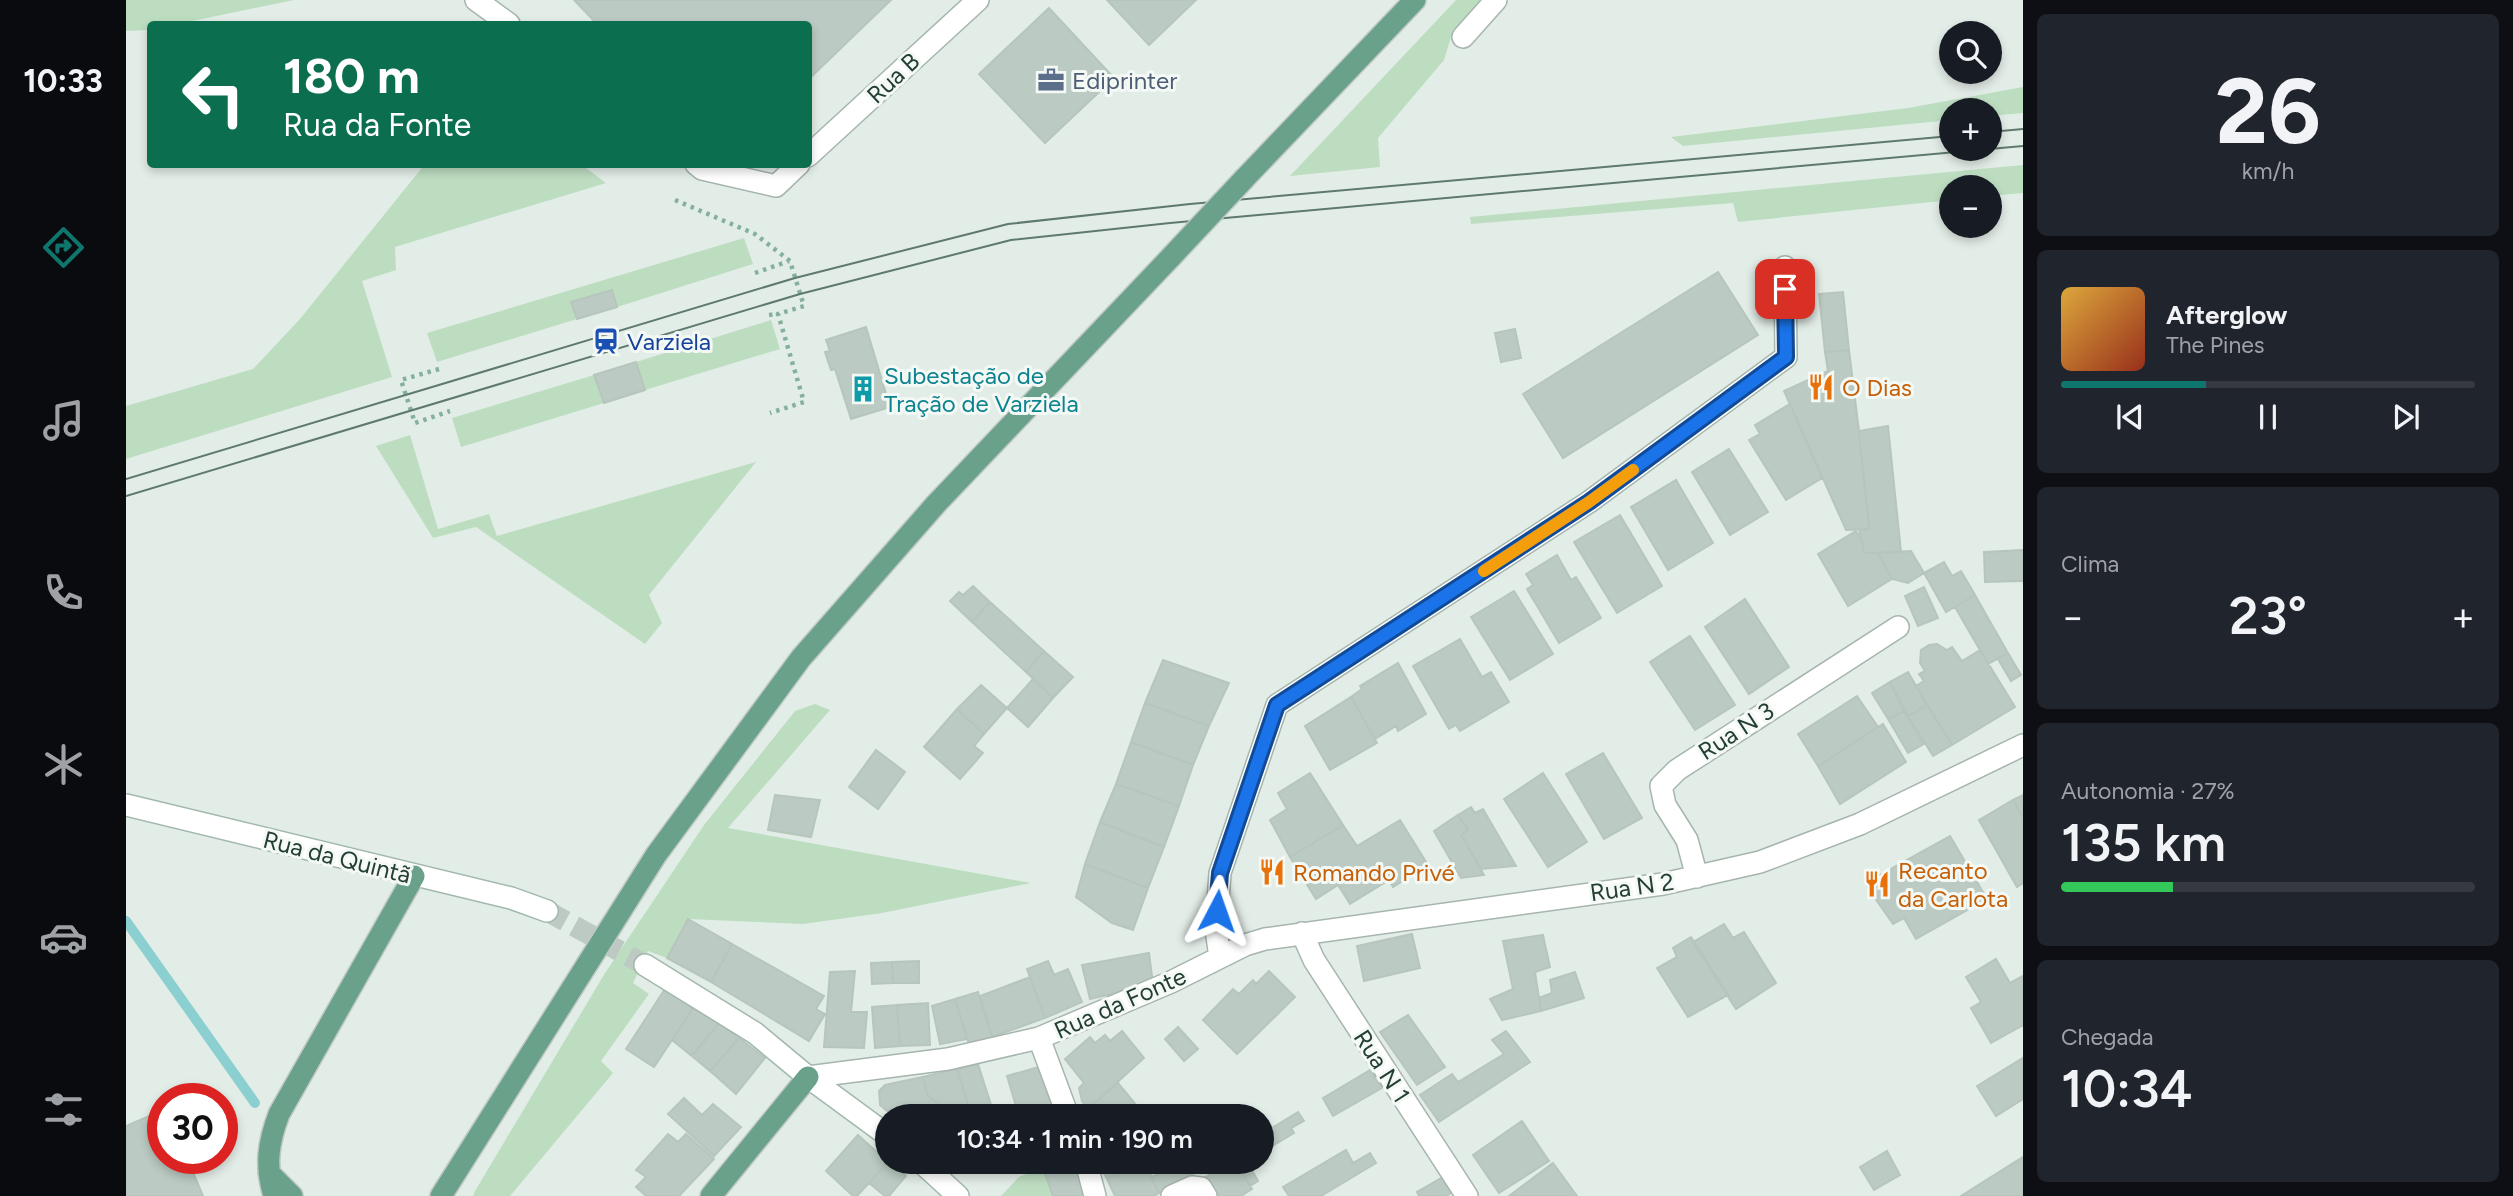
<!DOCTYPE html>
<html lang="pt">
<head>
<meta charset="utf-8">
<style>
  :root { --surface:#171b24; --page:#20242c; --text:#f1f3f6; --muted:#9ea1a6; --line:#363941; --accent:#0f766e }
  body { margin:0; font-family:Figtree,sans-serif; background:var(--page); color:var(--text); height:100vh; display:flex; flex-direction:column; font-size:26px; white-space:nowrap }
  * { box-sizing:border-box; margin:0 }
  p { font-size:23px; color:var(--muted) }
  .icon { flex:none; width:38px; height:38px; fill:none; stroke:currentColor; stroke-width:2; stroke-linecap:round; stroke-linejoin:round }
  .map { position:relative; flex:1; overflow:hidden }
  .sheet { display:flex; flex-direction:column; gap:14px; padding:14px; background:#0d0f14; width:490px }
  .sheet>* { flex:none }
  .banner { position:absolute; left:21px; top:21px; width:665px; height:147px; border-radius:7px; box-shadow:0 4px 10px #0003; background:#0b6e4f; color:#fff; overflow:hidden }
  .buttons { position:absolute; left:1813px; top:21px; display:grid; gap:14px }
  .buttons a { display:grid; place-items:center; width:63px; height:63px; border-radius:50%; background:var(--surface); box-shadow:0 4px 10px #0003; font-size:35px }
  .speed { position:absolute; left:21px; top:1083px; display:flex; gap:14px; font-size:35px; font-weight:700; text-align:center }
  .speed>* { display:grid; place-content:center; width:91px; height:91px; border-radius:50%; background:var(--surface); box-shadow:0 4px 10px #0003; line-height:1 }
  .speed .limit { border:10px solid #d22; background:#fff; color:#111 }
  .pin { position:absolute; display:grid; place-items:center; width:60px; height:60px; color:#fff; margin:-30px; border-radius:14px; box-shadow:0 4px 10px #0006 }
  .me { position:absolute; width:77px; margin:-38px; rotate:4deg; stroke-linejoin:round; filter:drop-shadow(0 0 5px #0008) }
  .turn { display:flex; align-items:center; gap:24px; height:147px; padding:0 21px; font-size:32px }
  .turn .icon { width:91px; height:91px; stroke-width:2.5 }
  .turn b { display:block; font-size:49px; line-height:60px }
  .big { font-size:52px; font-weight:600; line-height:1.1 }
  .sheet .widget { flex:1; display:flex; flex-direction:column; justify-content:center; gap:10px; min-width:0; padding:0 24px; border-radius:10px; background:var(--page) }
  .sheet .dial { align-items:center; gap:0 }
  .dial b { font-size:91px; line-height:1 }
  .song { display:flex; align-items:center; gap:21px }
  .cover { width:84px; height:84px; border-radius:10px; background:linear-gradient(135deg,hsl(40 70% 55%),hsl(10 70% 35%)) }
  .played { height:7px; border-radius:4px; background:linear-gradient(90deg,var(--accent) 35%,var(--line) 35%) }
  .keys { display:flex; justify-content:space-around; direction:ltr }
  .heat { display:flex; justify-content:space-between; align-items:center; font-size:38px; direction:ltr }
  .charge { height:10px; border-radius:5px; background:linear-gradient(90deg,#34c759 27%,var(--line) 0) }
  .trip { position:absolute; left:749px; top:1104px; width:399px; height:70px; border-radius:35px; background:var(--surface); box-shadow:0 4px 10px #0003; font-weight:600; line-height:70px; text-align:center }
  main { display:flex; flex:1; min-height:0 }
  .tab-bar { display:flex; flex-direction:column; width:126px; justify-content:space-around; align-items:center; background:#090b0e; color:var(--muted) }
  .tab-bar .icon { width:49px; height:49px }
  .tab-bar .on { color:var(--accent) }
  .tab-bar b { font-size:32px; color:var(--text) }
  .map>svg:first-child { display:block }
  .green { fill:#bdddc1 }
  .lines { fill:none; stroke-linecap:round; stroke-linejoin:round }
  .stream { stroke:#8ccfd0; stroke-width:10 }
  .building { fill:#bbcac3; stroke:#b6c6bd; stroke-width:2 }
  .secondary-tunnel { stroke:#bdcac3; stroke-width:21; stroke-dasharray:21 10; stroke-linecap:butt }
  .street-casing { stroke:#a6b5ad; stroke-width:24 }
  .secondary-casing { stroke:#a2b8ad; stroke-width:24 }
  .primary-casing { stroke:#c1c9c6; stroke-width:24 }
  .path { stroke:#84b09c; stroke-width:4.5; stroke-dasharray:3.5 5; stroke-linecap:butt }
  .street { stroke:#fff; stroke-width:21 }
  .secondary { stroke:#fff; stroke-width:21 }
  .primary { stroke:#69a18b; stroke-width:21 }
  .tram { stroke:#5e796e; stroke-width:2 }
  .primary-bridge-casing { stroke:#c1c9c6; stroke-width:24; stroke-linecap:butt }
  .primary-bridge { stroke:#69a18b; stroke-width:21 }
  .route-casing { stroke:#114b97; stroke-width:18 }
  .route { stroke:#1a73e8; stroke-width:12 }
  .slow { stroke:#f59e0b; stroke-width:12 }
  .labels { text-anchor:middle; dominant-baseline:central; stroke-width:6; stroke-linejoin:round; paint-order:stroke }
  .street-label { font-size:24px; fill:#233e33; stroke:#f4f9f6 }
  .service-label { font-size:24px; fill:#4e5e75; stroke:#f4f9f6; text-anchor:start }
  .transit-label { font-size:24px; fill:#164399; stroke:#f4f9f6; text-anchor:start }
  .culture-label { font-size:24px; fill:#0d838f; stroke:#f4f9f6; text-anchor:start }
  .food-label { font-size:24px; fill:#c56008; stroke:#f4f9f6; text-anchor:start }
</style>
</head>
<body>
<main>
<nav class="tab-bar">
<b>10:33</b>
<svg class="icon on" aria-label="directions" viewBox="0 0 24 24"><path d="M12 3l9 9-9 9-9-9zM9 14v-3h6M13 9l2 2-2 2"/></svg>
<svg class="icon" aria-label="music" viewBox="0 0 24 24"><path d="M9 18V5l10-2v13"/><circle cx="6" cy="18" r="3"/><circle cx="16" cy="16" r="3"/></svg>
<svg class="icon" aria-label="phone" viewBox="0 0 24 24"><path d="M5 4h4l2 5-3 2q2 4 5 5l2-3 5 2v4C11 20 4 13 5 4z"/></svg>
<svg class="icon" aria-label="climate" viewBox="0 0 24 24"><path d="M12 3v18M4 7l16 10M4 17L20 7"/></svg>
<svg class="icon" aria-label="car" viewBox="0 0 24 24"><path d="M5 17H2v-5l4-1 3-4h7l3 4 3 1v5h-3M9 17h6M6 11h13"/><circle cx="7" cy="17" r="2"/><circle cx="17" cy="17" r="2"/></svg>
<svg class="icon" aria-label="filters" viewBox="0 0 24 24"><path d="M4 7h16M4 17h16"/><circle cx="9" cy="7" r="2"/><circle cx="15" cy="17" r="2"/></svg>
</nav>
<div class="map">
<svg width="1897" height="1196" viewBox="0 0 1897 1196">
  <rect width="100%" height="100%" fill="#e3ede7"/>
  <path class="green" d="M0,0H168L52,24H24V30L0,31Z
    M1330,0H1358L1325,37L1318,60L1252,138L1254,167L1164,176Z
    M1897,87V113L1864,116V110H1825V120L1557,146L1545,137L1782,108Z
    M299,164L456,165L480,183L269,247L270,270L236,281L266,377L0,459V406L127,369L174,319Z
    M1897,165V193L1864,196V187H1825V200L1612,222L1607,203L1345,224L1344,217Z
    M618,238L627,264L491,307L445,303L451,319L311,362L301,333Z
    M645,320L654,349L519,390L510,362Z
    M468,375L478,403L335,447L326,418Z
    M284,435L312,529L363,514L371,536L630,462L523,595L536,623L519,644L350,527L307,538L250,446Z
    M689,704L704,710L602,828L905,883L756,913L677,924L562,919L541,958L522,951L507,983L523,994L475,1061L487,1073L384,1196H347L349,1191L479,973L578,825L669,711Z
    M917,1167L927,1196H875L893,1177Z"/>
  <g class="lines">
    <path class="stream" d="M0,921L129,1103"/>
  </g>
  <path class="building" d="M448,0H765L682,80V24H471Z
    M981,0H1070L1023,45Z
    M923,8L988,78L919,143L853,74Z
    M1592,272L1632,335L1437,458L1397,394Z
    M486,290L491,307L451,319L445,302Z
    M1717,292L1723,350L1699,352L1693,294Z
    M740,327L764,407L725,419L709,369L705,370L699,352L704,351L700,340Z
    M1389,329L1395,358L1375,362L1369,333Z
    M1723,350L1733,431L1743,529L1720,530L1658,391L1702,371L1699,352Z
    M510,362L519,390L478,403L468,375Z
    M1664,404L1696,478L1660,500L1623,440L1634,434L1629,425Z
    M1762,426L1775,552L1738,553L1733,529H1743L1733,431Z
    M1603,449L1642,512L1604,535L1566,472Z
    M1550,480L1587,543L1542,570L1505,507Z
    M1494,515L1536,586L1491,613L1448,542Z
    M1730,531L1736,541L1738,553H1752L1766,579L1722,606L1692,554Z
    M1897,550V581L1859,582L1858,552Z
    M1785,551L1798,573L1782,583L1766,579L1752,553Z
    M1431,555L1445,580L1450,577L1475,618L1433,643L1401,589L1407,585L1400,574Z
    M1818,562L1826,576L1835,571L1849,595L1820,612L1798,573Z
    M847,586L864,602L846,622L824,601L833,592L837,595Z
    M1798,587L1812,618L1792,626L1779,596Z
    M1388,591L1427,654L1384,680L1345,617Z
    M1849,595L1882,653L1862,664L1829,607Z
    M1619,599L1663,667L1623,694L1579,627Z
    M864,602L918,651L900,672L846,622Z
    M1564,636L1609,705L1569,730L1524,662Z
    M1334,639L1356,677L1365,672L1383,702L1334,731L1330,725L1323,729L1287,666Z
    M1811,644L1821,650L1826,647L1836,661L1854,650L1889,707L1826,745L1790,686L1798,681L1793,674L1799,671L1794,663L1795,650L1803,645Z
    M918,651L947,677L927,698L900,672Z
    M1882,653L1895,675L1885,681L1872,659Z
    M1037,660L1103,683L1083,726L1019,703Z
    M1272,663L1300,714L1272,731L1270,726L1249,739L1225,697L1236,689L1234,686Z
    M1782,672L1801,705L1782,716L1764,682Z
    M907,679L927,698L902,727L881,708Z
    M1764,682L1778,711L1762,719L1746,693Z
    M855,685L881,708L858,734L831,709Z
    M1731,696L1752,727L1692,766L1672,734Z
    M1225,697L1251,743L1204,770L1179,726Z
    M1019,703L1083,726L1067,765L1005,742Z
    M1801,705L1826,745L1807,756L1782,716Z
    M831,709L858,734L848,746L857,753L834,779L798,747Z
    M1778,711L1798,744L1782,753L1762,719Z
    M1757,724L1780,762L1714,804L1692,766Z
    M1005,742L1067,765L1053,806L990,784Z
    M750,750L779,772L752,809L723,787Z
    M1477,753L1516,818L1478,839L1440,774Z
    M1184,773L1217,825L1164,857L1144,820L1161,809L1152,793Z
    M1417,773L1461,842L1422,867L1378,799Z
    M990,784L1053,806L1038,847L974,822Z
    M649,795L694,800L685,837L642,830Z
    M1897,795V818L1887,800Z
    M1887,800L1897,818V883L1891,887L1853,820Z
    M1345,807L1349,813L1357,809L1390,866L1355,869L1335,835L1342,830L1332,815Z
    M1332,815L1342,830L1335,835L1358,875L1335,878L1308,831Z
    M1274,820L1302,865L1267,887L1263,880L1224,904L1212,885L1190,899L1164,857L1217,825L1231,846Z
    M974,822L1038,847L1022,888L959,864Z
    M1824,836L1861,899L1790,939L1778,918L1767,924L1742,888L1756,879L1754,875Z
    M959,864L1022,888L1007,930L986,923L950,897Z
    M562,919L606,944L585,982L541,958Z
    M1598,924L1607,938L1618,932L1650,983L1610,1009L1567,942Z
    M1286,934L1294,968L1238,981L1231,946Z
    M1417,935L1424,967L1409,972L1415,1011L1376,1020L1364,999L1387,989L1377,941Z
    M1565,937L1602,995L1562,1017L1531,968L1551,957L1547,948Z
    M606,944L698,996L690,1009L699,1014L683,1041L585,982Z
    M1023,953L1027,984L964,999L956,965Z
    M1870,959L1884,983L1897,976V1025L1865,1043L1845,1008L1855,1002L1840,977Z
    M793,961V983H767L766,962Z
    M922,961L928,975L942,969L956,1002L919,1018L901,969Z
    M766,962L767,983L746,984L745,963Z
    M729,971L725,1012H741L738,1048L698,1047L704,972Z
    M1143,971L1169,997L1111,1054L1077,1020L1107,989L1113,994L1127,980L1130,984Z
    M1449,972L1458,998L1415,1011L1413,998L1426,993L1424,980Z
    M904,977L919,1018L866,1037L854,996Z
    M539,989L567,1008L528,1067L500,1049Z
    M852,992L866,1037L843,1044L829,999Z
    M829,999L841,1039L814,1044L806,1006Z
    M802,1003L804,1045L774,1046L771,1005Z
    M771,1005L774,1046L749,1048L746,1007Z
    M567,1008L593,1023L566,1056L546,1040Z
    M1282,1015L1319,1067L1291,1085L1254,1032Z
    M593,1023L613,1038L584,1071L566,1056Z
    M1052,1027L1072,1049L1058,1061L1039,1039Z
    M996,1031L1018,1058L962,1109L956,1101L953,1088L958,1083L939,1059L964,1037L969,1043L979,1035L984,1041Z
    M1380,1031L1404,1062L1313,1122L1294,1095L1326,1074L1332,1082L1378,1054L1366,1040Z
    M613,1038L639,1058L610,1094L584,1071Z
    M1897,1058V1099L1870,1116L1851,1086Z
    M852,1064L867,1111L846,1116L831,1069Z
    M913,1067L931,1116H893L881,1076Z
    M831,1069L844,1111L824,1116L801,1094L797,1077Z
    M1244,1070L1256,1088L1207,1116L1197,1098Z
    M797,1077L801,1094L824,1116H767L754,1105L753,1091L759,1085Z
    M992,1083L1011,1106L998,1116H993L990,1113L986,1116H968L962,1109Z
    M558,1098L576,1115L587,1104L615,1127L588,1156L542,1114Z
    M37,1110V1158H61L77,1196H0V1126Z
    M1172,1112L1178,1121L1165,1128L1168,1133L1136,1152V1134Z
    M1396,1121L1423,1161L1373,1193L1347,1155Z
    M542,1134L552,1142L560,1134L588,1159L553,1196H520L510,1187L520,1177L510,1170Z
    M732,1135L762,1162L731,1196H727L700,1171Z
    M1220,1150L1227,1163L1244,1153L1250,1163L1195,1196H1163L1157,1187Z
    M1761,1151L1774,1175L1748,1190L1734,1167Z
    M1897,1157V1196H1835Z
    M762,1162L780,1176L763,1196H759L743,1183Z
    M915,1162H949L962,1194L956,1196H927Z
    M972,1162H1012L1004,1169L981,1179Z
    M1012,1162H1019L1033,1193L1028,1196H989L981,1179L1004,1169Z
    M1058,1162H1061L1068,1177L1033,1193L1025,1177Z
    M1088,1162H1106L1089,1172L1084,1164Z
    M1106,1162H1110L1126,1189L1115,1196H1089L1078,1178Z
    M1110,1162H1121L1132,1181L1124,1186Z
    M1427,1163L1451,1196H1383Z
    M1317,1177L1327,1192L1320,1196H1293L1291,1192Z"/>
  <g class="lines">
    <path class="secondary-tunnel" d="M421,911L519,965"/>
    <g class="street-casing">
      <path id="street" d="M350,0L383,24
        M1337,37L1370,0
        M682,156L852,0
        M570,164L576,169L650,186L673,164
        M1571,877L1561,840L1539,805L1535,786L1551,770L1772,627
        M1176,933L1188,960L1341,1196
        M1094,957L1090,930L1094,873L1151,705L1463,502L1660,357L1659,267
        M913,1038L942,1116
        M682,1077L822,1059L913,1038L1045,982L1119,945L1139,939L1537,884L1634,862L1734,824L1897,745
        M960,1162L969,1196
        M1046,1196L1066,1187L1075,1188L1080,1196"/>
    </g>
    <g class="secondary-casing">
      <path id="secondary" d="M0,805L385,898L421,911
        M519,965L629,1033L682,1077L761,1135
        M795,1162L832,1196"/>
    </g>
    <g class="primary-casing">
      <path id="primary" d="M1119,178L1289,0
        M143,1173L166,1196
        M148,1196C139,1166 142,1143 153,1114L288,876
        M315,1196L530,855L675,658L810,504L1045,257
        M585,1196L682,1077"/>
    </g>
    <path class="path" d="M549,200L629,234L664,261L678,306L652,314L678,402L644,413
      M629,273L663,261
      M643,315L652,314
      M313,369L275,380L289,423L324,411"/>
    <use href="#street" class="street"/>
    <use href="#secondary" class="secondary"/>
    <use href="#primary" class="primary"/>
    <path class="tram" d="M1864,132L1897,129
      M0,479L669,278L882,224L1064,204L1825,136
      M0,496L674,294L885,240L1044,223L1897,146"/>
    <g class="primary-bridge-casing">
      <path id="primary-bridge" d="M1045,257L1119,178"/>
    </g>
    <use href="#primary-bridge" class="primary-bridge"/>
  </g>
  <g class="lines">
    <g class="route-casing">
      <path id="route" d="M1091,911L1094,873L1151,705L1463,502L1660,357L1659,289"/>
    </g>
    <use href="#route" class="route"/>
    <path class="slow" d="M1358,571L1463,502L1507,470"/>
  </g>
  <defs>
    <g id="office-bare" transform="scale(2.1)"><path d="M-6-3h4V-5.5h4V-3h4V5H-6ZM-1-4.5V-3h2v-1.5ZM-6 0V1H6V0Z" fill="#5c6f8a" stroke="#f4f9f6" stroke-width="2.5" paint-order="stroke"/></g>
    <g id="station-bare" transform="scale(2.1)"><path d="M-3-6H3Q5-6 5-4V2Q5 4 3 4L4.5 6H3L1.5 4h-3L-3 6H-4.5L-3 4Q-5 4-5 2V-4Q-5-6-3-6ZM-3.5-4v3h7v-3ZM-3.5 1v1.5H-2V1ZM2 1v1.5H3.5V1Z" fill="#1a4fb4" stroke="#f4f9f6" stroke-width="2.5" paint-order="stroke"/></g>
    <g id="restaurant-bare" transform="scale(2.1)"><path d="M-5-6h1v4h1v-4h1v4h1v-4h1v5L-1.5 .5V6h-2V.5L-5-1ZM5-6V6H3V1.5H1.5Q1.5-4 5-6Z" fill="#e8710a" stroke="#f4f9f6" stroke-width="2.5" paint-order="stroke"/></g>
    <g id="building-bare" transform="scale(2.1)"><path d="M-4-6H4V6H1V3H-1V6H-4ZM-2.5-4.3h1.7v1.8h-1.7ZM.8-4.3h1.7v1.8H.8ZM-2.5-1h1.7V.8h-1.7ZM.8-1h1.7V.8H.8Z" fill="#0f9aa8" stroke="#f4f9f6" stroke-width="2.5" paint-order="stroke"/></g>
  </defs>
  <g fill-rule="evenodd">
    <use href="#office-bare" x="925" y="80"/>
    <use href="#station-bare" x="480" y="341"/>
    <use href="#restaurant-bare" x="1695" y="387"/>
    <use href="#building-bare" x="737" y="389"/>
    <use href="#restaurant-bare" x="1146" y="872"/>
    <use href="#restaurant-bare" x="1751" y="884"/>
  </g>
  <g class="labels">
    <g class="street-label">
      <text transform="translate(767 78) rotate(-43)">Rua B</text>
      <text transform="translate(1610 731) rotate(-33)">Rua N 3</text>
      <text transform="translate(211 857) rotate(14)">Rua da Quintã</text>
      <text transform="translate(1506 887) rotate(-8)">Rua N 2</text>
      <text transform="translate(994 1003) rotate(-24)">Rua da Fonte</text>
      <text transform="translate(1256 1066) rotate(57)">Rua N 1</text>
    </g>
    <g class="service-label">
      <text x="946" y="80">Ediprinter</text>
    </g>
    <g class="transit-label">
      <text x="501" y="341">Varziela</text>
    </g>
    <g class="culture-label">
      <text x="758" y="375">Subestação de<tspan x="758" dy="28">Tração de Varziela</tspan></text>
    </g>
    <g class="food-label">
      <text x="1716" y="387">O Dias</text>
      <text x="1772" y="870">Recanto<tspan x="1772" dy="28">da Carlota</tspan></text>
      <text x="1167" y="872">Romando Privé</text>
    </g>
  </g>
</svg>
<div class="buttons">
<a><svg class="icon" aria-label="search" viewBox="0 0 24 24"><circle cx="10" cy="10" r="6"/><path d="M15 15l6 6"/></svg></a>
<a>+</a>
<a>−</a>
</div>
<div class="speed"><div class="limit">30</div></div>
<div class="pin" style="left:1659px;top:289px;background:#d93025"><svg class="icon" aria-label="arrive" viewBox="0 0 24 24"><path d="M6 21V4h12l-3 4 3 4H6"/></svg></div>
<svg class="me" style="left:1091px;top:911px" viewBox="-20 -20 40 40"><path d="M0-17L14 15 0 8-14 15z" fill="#1a73e8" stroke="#fff" stroke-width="4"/></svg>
<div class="trip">10:34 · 1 min · 190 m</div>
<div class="banner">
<div class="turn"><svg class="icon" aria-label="left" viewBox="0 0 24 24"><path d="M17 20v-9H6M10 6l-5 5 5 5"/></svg><div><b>180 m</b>Rua da Fonte</div></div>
</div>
</div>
<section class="sheet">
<div class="widget dial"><b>26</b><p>km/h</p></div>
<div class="widget">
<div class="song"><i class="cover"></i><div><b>Afterglow</b><p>The Pines</p></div></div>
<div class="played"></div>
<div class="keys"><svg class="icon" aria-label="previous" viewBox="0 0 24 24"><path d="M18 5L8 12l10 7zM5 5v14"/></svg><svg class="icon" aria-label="pause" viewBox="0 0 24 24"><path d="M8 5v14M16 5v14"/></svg><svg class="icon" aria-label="next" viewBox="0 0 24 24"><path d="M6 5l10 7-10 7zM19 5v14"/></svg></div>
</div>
<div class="widget"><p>Clima</p>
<div class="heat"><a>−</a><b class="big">23°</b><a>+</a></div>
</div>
<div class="widget"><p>Autonomia · 27%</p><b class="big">135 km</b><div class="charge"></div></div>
<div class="widget"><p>Chegada</p><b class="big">10:34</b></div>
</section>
</main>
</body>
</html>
